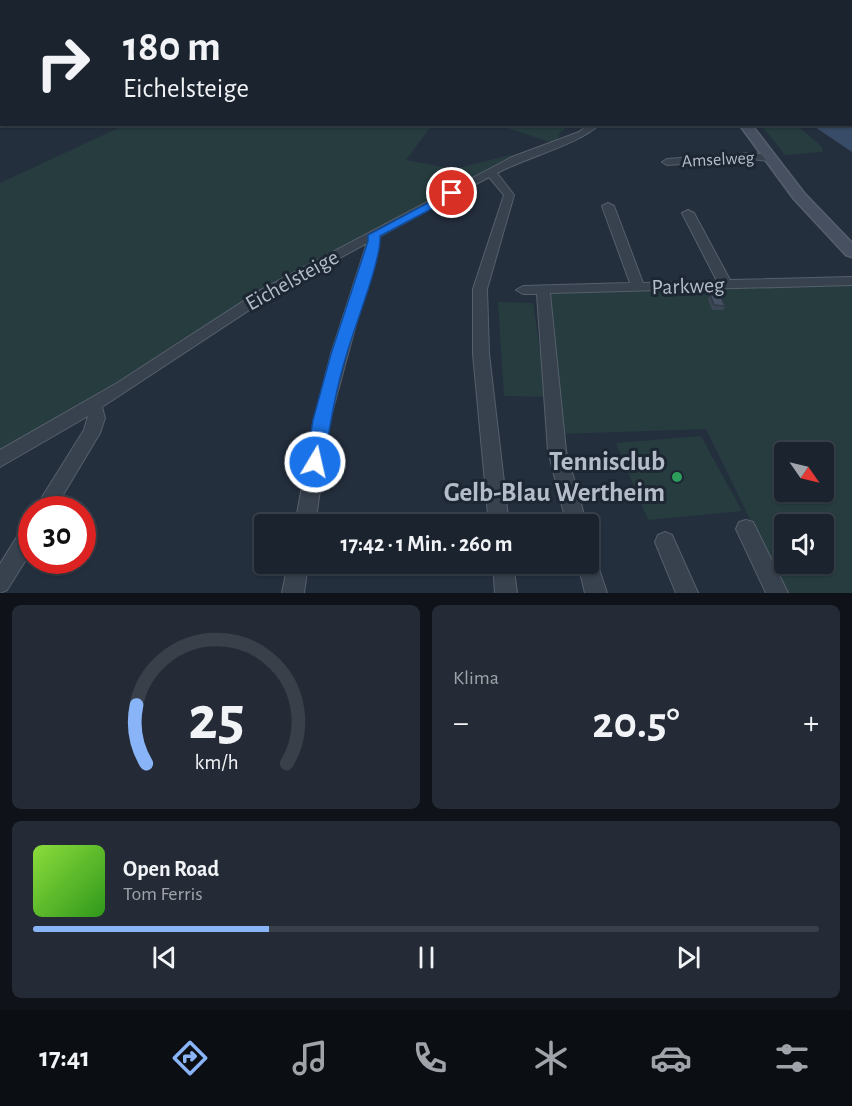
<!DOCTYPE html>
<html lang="de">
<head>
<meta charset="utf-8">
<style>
  :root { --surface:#1b232e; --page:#242b36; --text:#f1f3f6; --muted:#a0a4aa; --line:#39404a; --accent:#8ab4f8 }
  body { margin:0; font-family:"Alegreya Sans",sans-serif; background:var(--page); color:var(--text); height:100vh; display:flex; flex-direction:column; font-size:22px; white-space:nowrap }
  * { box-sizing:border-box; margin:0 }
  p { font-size:20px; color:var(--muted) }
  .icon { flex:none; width:33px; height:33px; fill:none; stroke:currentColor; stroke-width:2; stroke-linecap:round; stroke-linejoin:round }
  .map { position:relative; height:593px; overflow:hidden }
  .sheet { display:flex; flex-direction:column; gap:12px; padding:12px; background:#0f1319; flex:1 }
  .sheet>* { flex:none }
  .guide { position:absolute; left:0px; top:0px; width:852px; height:126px; box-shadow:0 2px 4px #0004,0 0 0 2px var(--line); background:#1b232e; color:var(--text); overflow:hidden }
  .needle { width:39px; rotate:124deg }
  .tools { position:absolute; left:774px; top:442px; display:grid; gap:12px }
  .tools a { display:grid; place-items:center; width:60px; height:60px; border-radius:6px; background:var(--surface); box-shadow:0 2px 4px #0004,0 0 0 2px var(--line); font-size:30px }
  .speed { position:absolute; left:18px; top:496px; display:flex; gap:12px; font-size:30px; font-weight:700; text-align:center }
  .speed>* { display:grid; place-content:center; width:78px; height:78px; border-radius:50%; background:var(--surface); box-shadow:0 2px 4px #0004,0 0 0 2px var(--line); line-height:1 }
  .speed .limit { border:9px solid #d22; background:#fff; color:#111 }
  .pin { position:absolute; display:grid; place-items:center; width:51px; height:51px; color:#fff; margin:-26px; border:3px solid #fff; border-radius:50%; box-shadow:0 2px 6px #0007 }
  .me { position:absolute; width:66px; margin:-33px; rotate:9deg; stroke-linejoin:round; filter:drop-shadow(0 0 4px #0008) }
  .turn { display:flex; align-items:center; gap:21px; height:126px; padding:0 24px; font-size:27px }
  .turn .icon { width:78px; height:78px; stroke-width:2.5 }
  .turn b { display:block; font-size:42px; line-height:51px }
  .big { font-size:45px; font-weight:600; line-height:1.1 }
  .sheet .card { flex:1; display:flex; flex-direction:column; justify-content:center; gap:9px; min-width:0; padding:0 21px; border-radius:9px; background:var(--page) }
  .sheet .dial { align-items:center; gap:0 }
  .dial svg { height:156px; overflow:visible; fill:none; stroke:var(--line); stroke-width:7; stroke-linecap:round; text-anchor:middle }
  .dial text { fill:var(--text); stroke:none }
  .song { display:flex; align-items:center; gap:18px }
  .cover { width:72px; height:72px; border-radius:9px; background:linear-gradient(135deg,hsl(90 70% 55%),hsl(110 70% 35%)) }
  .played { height:6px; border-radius:3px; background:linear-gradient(90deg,var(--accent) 30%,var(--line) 30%) }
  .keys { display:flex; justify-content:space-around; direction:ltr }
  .heat { display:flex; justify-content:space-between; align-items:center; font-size:33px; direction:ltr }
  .sheet .tiles { flex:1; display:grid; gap:12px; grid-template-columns:1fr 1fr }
  .card:last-child { grid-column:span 2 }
  .trip { position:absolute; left:254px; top:514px; width:345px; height:60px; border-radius:6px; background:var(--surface); box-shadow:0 2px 4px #0004,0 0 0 2px var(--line); font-weight:600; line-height:60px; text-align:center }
  .tabs { display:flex; height:96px; justify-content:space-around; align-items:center; background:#0b0e12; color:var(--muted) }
  .tabs .icon { width:42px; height:42px }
  .tabs .selected { color:var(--accent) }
  .tabs b { font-size:27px; color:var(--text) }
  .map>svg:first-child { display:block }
  .green { fill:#263c3f; fill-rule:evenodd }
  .water { fill:#394c67 }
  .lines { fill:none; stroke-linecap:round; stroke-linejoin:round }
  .minor-casing { stroke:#565f6c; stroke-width:2 }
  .tertiary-casing { stroke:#565f6c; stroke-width:4 }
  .secondary-casing { stroke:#565f6c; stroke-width:3 }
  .minor { fill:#38414e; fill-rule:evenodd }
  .tertiary { fill:#38414e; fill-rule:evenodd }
  .secondary { fill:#465061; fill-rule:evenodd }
  .wall { fill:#3b4654 }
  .building { fill:#455162; stroke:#303945; stroke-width:1.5 }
  .route { fill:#1a73e8; stroke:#114b97; stroke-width:1.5 }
  .leisure-dot { fill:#2e9e5b; stroke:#1d2633; stroke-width:2 }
  .labels { text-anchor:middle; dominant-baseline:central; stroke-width:6; stroke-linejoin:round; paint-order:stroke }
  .far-street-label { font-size:18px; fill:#b4bcc9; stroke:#1d2633 }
  .street-label { font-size:22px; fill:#b4bcc9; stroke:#1d2633 }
  .near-poi-label { font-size:27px; font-weight:bold; fill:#b4bcc9; stroke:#1d2633; text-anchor:end }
</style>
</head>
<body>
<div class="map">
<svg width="852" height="593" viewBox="0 0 852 593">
  <rect width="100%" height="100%" fill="#242f3e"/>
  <path class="green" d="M0,0H730L2,2L0,7Z
    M127,124L444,125H432L406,160L454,169L510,155L515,159L314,266L114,400L0,465V183Z
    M498,125H569L560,133L556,144Z
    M761,125H797L823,148L822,152L785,155Z
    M852,282V593H786L706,429L556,434L543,290ZM784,453H824V492H784ZM784,525H824V564H784Z
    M498,302L533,303L547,397L504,396Z
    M701,436L742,511L648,520L616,443Z"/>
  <path class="water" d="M851,33L852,34V152L812,125L850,124Z"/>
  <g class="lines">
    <g class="minor-casing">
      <path id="minor" d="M589,124H600C578,145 527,157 497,173L514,195L487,289L489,354L509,525H489L473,354V289L504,195L489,177L380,236L330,420L315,525H295L314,420L331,354L367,243L269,297L102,407L105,418L100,433L54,510H34L84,430L88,416L0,467V450L117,383L259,291L512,157L579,132Z
        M752,153L769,155L774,158L769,161L752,159L667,165L662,162L667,159Z
        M608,203L614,206L643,283L717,281L682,213L688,210L694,213L730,280L852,277V285L550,293L566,451L587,525H567L548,451L537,294H523L516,290L523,286L630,283L602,206Z
        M746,520L753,522L788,593H766L736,529L739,522Z
        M32,522V550L7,590L0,593V564L25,524Z
        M665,532L672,535L698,593H676L655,542L658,535Z
        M588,554L595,557L607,593H585L578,564H588Z
        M288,564H308L304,593H282Z
        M493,564H513L517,593H495Z"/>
    </g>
    <g class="tertiary-casing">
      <path id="tertiary" d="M775,0L774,2H761Z
        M850,54H852V60H850Z"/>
    </g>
    <g class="secondary-casing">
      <path id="secondary" d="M748,0H758L757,2Z
        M739,124H751L804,193L852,243V257L846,255L794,199Z"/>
    </g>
    <use href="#minor" class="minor"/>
    <use href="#tertiary" class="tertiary"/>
    <use href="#secondary" class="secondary"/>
  </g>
  <path class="wall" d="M710,295L725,306L723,310H712L708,299Z"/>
  <path class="building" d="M710,295H720L725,306L714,305Z"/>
  <path class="route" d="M452,190L456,191V196L380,236C382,258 354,328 347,353C336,388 330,425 324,462L321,468L315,470L309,468L306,462L313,420L331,354L368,241V235Z"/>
  <circle class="leisure-dot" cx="677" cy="477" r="6"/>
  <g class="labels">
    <g class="far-street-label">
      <text transform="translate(718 160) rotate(-3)">Amselweg</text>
    </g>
    <g class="street-label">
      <text transform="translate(292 280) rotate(-29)">Eichelsteige</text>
      <text transform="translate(688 286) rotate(-2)">Parkweg</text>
    </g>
    <g class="near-poi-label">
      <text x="665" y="461">Tennisclub<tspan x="665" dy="31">Gelb-Blau Wertheim</tspan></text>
    </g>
  </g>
</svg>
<div class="tools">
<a><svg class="needle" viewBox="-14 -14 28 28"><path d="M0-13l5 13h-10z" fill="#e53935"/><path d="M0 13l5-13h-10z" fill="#a0a4aa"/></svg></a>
<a><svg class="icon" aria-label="sound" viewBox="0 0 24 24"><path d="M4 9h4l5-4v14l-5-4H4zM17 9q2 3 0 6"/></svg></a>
</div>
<div class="speed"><div class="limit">30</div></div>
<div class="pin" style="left:452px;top:193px;background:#d93025"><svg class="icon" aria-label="arrive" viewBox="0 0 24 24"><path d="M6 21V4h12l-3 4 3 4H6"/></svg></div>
<svg class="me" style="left:315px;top:462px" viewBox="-20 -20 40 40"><circle r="17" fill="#1a73e8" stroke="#fff" stroke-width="3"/><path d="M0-11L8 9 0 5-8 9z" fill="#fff"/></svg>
<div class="trip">17:42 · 1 Min. · 260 m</div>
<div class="guide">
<div class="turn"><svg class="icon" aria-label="right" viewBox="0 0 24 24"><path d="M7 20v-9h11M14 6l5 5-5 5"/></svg><div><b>180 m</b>Eichelsteige</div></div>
</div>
</div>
<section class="sheet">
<div class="tiles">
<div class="card dial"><svg viewBox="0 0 100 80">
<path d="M14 69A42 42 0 1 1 86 69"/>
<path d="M14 69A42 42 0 0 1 9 39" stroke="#8ab4f8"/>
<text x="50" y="56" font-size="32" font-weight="700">25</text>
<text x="50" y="72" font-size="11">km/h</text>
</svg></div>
<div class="card"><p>Klima</p>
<div class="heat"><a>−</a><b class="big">20.5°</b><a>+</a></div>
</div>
<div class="card">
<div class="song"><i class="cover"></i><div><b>Open Road</b><p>Tom Ferris</p></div></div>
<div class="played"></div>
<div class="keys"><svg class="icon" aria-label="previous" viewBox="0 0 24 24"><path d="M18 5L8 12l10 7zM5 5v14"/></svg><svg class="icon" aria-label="pause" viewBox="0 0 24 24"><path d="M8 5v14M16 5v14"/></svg><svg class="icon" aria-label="next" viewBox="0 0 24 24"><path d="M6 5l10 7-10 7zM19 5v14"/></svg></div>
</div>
</div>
</section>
<nav class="tabs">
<b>17:41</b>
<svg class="icon selected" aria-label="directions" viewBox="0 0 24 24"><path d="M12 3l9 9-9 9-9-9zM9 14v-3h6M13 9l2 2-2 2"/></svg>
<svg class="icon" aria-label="music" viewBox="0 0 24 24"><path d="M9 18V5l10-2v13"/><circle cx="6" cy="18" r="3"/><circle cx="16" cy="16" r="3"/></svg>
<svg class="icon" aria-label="phone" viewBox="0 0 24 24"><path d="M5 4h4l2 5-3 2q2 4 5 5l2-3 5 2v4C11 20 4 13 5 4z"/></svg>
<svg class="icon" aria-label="climate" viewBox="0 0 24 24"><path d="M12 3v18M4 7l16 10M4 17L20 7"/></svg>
<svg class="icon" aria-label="car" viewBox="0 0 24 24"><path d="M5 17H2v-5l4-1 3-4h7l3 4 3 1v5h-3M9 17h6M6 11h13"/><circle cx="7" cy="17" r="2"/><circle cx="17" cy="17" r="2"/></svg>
<svg class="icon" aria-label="filters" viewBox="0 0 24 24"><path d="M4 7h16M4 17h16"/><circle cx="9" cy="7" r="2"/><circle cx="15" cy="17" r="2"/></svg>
</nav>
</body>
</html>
